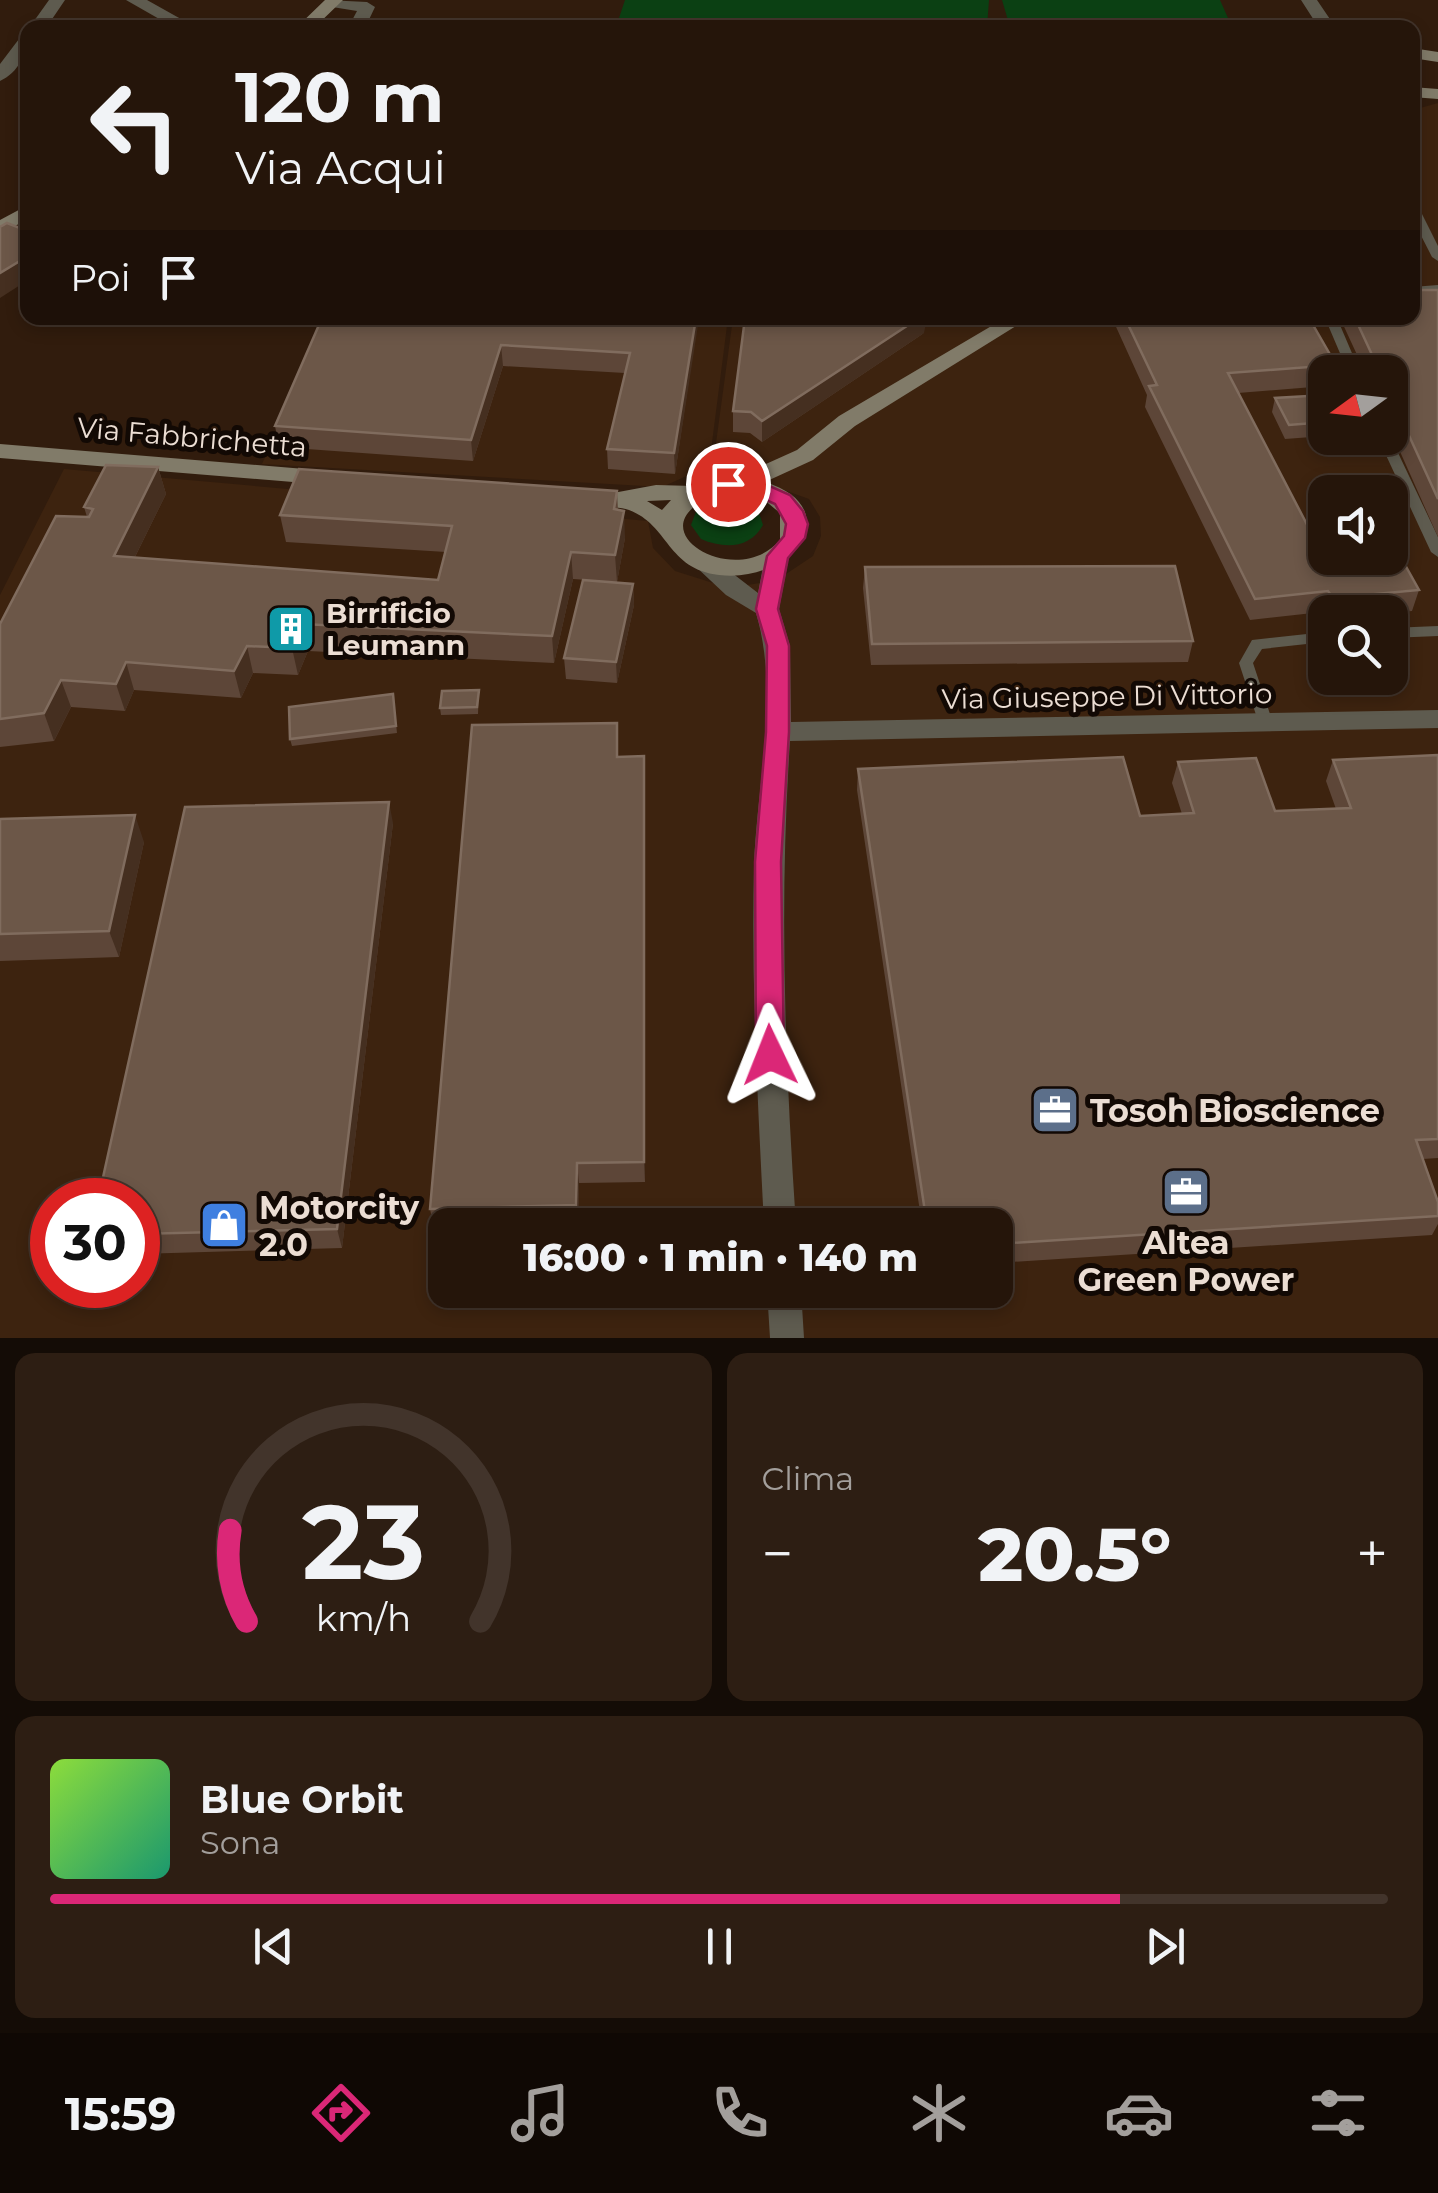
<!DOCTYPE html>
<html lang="it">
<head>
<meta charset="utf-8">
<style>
  :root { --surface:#25150a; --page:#2d1e13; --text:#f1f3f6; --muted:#a39f9c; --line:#42342b; --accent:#db2777 }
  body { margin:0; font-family:Montserrat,sans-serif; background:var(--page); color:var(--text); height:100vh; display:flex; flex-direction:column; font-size:38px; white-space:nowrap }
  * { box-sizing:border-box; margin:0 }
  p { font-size:32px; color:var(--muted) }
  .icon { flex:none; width:55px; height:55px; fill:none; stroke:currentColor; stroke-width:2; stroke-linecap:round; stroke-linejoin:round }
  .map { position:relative; height:1338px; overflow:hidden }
  .drawer { display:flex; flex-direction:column; gap:15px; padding:15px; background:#140c06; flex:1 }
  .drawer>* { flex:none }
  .top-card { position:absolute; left:20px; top:20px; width:1400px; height:305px; border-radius:20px; box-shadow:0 5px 15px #0003,0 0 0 2px var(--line); background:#25150a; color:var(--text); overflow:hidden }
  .needle { width:65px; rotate:255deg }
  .tools { position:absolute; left:1308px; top:355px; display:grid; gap:20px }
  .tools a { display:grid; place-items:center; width:100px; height:100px; border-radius:20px; background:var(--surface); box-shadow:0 5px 15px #0003,0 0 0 2px var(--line); font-size:50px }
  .speed { position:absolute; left:30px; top:1178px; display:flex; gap:20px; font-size:50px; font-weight:700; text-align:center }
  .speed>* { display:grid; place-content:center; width:130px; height:130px; border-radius:50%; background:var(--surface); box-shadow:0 5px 15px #0003,0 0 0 2px var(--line); line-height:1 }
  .speed .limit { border:15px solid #d22; background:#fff; color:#111 }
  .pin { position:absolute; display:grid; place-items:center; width:85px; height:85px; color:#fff; margin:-42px; border:5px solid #fff; border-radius:50%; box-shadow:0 2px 10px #0007 }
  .me { position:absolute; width:110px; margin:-55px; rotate:358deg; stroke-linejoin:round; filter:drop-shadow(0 0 8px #0008) }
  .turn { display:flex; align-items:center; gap:35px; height:210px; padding:0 50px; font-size:45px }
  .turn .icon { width:130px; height:130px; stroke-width:2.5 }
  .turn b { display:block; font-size:70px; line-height:85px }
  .then { display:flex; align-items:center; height:95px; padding:0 50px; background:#0003; gap:20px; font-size:38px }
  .big { font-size:75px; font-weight:800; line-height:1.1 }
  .drawer .card { flex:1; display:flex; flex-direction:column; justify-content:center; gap:15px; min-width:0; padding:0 35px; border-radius:20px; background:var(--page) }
  .drawer .dial { align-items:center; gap:0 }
  .dial svg { height:260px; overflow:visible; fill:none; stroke:var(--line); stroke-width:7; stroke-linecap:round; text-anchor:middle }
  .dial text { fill:var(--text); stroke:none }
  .song { display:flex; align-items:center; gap:30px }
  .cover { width:120px; height:120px; border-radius:15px; background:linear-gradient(135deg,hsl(90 70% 55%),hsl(160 70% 35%)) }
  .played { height:10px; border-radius:5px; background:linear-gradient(90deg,var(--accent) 80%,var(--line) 80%) }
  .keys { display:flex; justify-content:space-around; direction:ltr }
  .heat { display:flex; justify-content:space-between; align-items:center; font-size:55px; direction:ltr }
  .drawer .tiles { flex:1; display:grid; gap:15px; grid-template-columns:1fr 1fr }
  .card:last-child { grid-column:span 2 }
  .trip { position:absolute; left:428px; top:1208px; width:585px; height:100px; border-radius:20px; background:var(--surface); box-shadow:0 5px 15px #0003,0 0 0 2px var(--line); font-weight:800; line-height:100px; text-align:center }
  .menu { display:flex; height:160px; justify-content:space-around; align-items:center; background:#0f0804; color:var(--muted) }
  .menu .icon { width:70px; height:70px }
  .menu .current { color:var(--accent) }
  .menu b { font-size:45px; color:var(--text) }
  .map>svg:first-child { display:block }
  .built { fill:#3d230f; fill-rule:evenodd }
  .green { fill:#0b4013 }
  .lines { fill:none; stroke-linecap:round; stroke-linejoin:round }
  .lane { fill:#5e5b4f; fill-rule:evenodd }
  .street { fill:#5e5b4f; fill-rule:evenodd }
  .secondary { fill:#817b69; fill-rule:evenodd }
  .wall { fill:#5d4638 }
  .shaded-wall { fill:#452f20 }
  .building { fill:#6c5748; stroke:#806c5e; stroke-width:2.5 }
  .route { fill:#db2777; stroke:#8e194d; stroke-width:2.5 }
  .labels { text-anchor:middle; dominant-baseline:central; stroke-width:10; stroke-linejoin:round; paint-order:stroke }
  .street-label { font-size:28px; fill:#ebddd3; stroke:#120904 }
  .poi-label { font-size:28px; font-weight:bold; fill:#ebddd3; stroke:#120904; text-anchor:start }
  .near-poi-label { font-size:32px; font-weight:bold; fill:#ebddd3; stroke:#120904; text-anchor:start }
</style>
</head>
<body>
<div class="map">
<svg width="1438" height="1338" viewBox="0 0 1438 1338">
  <rect width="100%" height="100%" fill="#311c0d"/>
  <path class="built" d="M1438,103V1338H0V595L64,469L648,521L653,548L675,571L729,588L777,580L813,556L821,536L820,517L809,499L713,465L733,318H1412L1413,110ZM1325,372H1390V438H1325ZM1325,492H1390V558H1325ZM1325,612H1390V678H1325ZM52,1200H138V1285H52ZM445,1225H995V1290H445Z
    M328,318H728L709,466L662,487L262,464Z"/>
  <path class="green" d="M625,0H989L987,27H616Z
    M1002,0H1220L1232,27H1010Z
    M728,499L758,510L763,525C750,549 724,549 701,539L691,525L697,509Z"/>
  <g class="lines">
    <path class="lane" d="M1412,203L1418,206L1438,246V261L1432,257L1412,218Z
      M1438,285V293L1412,295V287Z
      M1325,318H1337L1360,372H1348Z
      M1378,438H1391L1438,537V557L1431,552Z
      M1438,626V636L1390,638V628Z
      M1325,632V642L1262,649L1253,663L1273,723L1270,727H1260L1239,663L1252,640Z"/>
    <path class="street" d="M49,0H65L46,28H29Z
      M126,0H147L197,28H175Z
      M326,0L367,2L375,7L365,28H348L357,11L326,6Z
      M1301,0H1317L1336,28H1319Z
      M28,34C28,53 18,73 0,81V64L22,35Z
      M777,548L789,556L779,609L790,646L791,722L1438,710V728L790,741C779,906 785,1060 796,1225H764C758,1105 751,985 754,865C757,782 780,694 756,613L726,595L694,565L706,557L714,559L758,593L765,556Z
      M767,1290H801L804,1338H770Z"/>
    <path class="secondary" d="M325,0H343L314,28H296Z
      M1412,48L1438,52V62L1412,58Z
      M1412,87L1438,89V99L1412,97Z
      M28,205V219L0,234V220Z
      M1005,318H1029L855,426L813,460L765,482C849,508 792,584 719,575C667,569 669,525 629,510C612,504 585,511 572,496L583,489L613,493L656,485L694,486L737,477L797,450L839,416ZM729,491L758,495L780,513V540C733,595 620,521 729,491ZM671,500L662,510L647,501Z
      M0,444L329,471L340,478L329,485L0,458Z"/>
  </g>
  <path class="wall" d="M1438,290V537L1390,429V372H1365L1340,318H1412Z
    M322,318H698L675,474L608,469L607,449L625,373L503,366L473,461L279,447L275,426Z
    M1112,318H1309L1336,365L1335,372H1325V386L1238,393L1313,536L1419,590L1412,611L1390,613L1325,612V617L1322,612L1250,620L1145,407L1147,395Z
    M924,333L762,442L750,433L733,432V411Z
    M1325,395V436L1285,439L1272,412L1275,398Z
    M158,467L166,494L135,557L438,580L446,552L286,542L280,515L617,491L618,510L625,538L617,582L573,579L554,663L308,651L298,675L253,673L241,698L134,690L125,711L71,707L54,741L0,747V624L87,517L84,507Z
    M865,567L1193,641L1188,662L871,665L863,588Z
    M633,584L634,605L617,683L566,679L564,658Z
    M479,690L478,714L441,715L440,708Z
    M393,694L397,733L292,746L290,739Z
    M617,723L618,757L644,777L645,1182L579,1183L578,1225H445V1228H434L430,1209Z
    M1438,755V1158L1423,1159L1438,1202V1224L1432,1235L995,1263V1225H922L857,790L858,769L1140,816L1182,814L1172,783L1178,762L1275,811L1336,809L1326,781L1333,760Z
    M0,819L144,842L119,957L0,961Z
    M393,823L342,1248L138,1254V1200Z"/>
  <path class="shaded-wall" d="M28,256V280L0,298V273Z
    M696,318H698V325L675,474L674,453Z
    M919,318H927L924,333L762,442V421Z
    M501,345L503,366L473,461L471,440Z
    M158,467L166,494L122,583L114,556Z
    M624,511L625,538L617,582L615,555Z
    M571,552L573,579L554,663L552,636Z
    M633,584L634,605L617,683L616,662Z
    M302,624L308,651L298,675L292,648Z
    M247,646L253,673L241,698L234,671Z
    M126,662L134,690L125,711L116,684Z
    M61,680L71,707L54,741L44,713Z
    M644,756V777L645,1182L644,1162Z
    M389,802L393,823L342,1248L337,1229Z
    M135,815L144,842L119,957L109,931Z
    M577,1163L579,1183L578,1225L576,1205Z"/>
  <path class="building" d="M7,223L28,231V256L0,273V227Z
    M1412,290H1438V499L1390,394V372H1380L1355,318H1412Z
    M322,318H696L674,453L607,449L630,353L501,345L471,440L275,426Z
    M745,318H919L762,421L751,412L733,411Z
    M1125,318H1309L1336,365L1228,373L1313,536L1325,534V558H1390V538L1419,590L1333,598L1328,591L1255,599L1149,386L1157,385Z
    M1325,395V422L1289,425L1275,398Z
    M106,465L158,467L114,556L438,580L452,526L280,515L299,469L617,491L614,509L624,511L615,555L571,552L552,636L302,624L292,648L247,646L234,671L126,662L116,684L61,680L44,713L0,719V624L56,516L89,517L93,509L84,507Z
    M1175,566L1193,641L872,644L865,567Z
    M583,580L633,584L616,662L564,658Z
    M479,690L477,707L440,708L442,691Z
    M393,694L396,726L290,739L289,707Z
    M617,723V757L644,756V1162L577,1163L576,1205L430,1209L472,725Z
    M1438,755V1139L1416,1140L1438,1202V1216L995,1244V1225H927L858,769L1123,757L1140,816L1194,813L1178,762L1256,758L1275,811L1351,808L1333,760Z
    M389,802L337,1229L138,1234V1200H98L185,807Z
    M135,815L109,931L0,934V819Z"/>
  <path class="route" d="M728,477L756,480L790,495L803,511L808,524L805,538L788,558L778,609L789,646V732L781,862L784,1055L780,1063L770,1067L760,1063L756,1055L755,862L766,732L767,646L756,609L767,556L784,536L786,524L775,504L746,491L721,488L718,484Z"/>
  <defs>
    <g id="building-square" transform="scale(2.5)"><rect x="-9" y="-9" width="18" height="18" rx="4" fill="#0f9aa8" stroke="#120904"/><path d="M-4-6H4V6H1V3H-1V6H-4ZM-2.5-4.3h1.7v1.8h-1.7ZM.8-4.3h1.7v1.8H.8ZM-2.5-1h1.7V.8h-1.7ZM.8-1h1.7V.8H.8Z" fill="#fff"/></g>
    <g id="office-square" transform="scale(2.5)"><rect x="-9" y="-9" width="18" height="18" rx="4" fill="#5c6f8a" stroke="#120904"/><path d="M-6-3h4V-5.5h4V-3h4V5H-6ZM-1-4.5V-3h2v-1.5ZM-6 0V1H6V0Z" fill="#fff"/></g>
    <g id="shop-square" transform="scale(2.5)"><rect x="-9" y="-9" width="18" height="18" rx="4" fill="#3f7fe0" stroke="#120904"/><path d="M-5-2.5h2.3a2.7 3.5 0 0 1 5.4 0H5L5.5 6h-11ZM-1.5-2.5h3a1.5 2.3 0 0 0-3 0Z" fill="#fff"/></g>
  </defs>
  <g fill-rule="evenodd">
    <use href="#building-square" x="291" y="629"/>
    <use href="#office-square" x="1055" y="1110"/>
    <use href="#office-square" x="1186" y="1192"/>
    <use href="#shop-square" x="224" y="1225"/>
  </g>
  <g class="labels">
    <g class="street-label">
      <text transform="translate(192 437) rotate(5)">Via Fabbrichetta</text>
      <text transform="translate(1107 696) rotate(-1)">Via Giuseppe Di Vittorio</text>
    </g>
    <g class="poi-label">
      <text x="326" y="613">Birrificio<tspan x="326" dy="32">Leumann</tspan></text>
    </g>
    <g class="near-poi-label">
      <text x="1090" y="1110">Tosoh Bioscience</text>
      <text x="259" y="1207">Motorcity<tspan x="259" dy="37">2.0</tspan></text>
      <text x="1186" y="1242" text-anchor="middle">Altea<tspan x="1186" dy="37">Green Power</tspan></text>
    </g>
  </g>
</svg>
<div class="tools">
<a><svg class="needle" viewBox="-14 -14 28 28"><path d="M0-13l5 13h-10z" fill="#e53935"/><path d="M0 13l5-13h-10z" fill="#a39f9c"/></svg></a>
<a><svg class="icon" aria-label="sound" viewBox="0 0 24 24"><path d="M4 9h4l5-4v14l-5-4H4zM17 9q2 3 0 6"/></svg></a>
<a><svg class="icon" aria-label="search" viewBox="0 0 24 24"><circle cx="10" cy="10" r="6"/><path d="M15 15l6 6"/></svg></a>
</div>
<div class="speed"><div class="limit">30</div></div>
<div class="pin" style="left:728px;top:484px;background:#d93025"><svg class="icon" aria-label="arrive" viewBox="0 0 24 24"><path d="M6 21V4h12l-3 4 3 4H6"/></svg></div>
<svg class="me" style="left:770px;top:1055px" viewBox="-20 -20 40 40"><path d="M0-17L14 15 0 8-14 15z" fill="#db2777" stroke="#fff" stroke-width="4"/></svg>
<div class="trip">16:00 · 1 min · 140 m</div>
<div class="top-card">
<div class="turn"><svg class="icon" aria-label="left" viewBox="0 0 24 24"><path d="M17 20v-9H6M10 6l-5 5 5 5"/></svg><div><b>120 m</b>Via Acqui</div></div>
<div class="then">Poi<svg class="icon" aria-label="arrive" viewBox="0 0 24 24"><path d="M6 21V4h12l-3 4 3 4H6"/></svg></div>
</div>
</div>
<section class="drawer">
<div class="tiles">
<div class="card dial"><svg viewBox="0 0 100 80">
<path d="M14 69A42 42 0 1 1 86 69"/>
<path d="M14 69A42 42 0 0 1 9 41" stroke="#db2777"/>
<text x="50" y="56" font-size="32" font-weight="700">23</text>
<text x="50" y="72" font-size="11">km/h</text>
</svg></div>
<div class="card"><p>Clima</p>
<div class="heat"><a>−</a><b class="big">20.5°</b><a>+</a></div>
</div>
<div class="card">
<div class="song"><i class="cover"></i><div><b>Blue Orbit</b><p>Sona</p></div></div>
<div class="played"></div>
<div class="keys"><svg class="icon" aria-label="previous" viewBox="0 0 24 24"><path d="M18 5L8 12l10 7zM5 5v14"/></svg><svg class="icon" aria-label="pause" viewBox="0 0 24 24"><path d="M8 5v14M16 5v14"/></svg><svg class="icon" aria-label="next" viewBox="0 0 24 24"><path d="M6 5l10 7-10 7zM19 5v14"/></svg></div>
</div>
</div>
</section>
<nav class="menu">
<b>15:59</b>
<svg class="icon current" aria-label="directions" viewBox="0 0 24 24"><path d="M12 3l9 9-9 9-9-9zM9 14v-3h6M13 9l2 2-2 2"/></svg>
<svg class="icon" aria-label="music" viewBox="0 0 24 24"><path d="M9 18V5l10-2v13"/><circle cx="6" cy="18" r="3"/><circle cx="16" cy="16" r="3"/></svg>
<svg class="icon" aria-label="phone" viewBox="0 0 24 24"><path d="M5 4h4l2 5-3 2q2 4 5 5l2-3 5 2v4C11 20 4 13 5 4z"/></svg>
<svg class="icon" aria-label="climate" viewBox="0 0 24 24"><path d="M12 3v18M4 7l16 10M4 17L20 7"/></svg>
<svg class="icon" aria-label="car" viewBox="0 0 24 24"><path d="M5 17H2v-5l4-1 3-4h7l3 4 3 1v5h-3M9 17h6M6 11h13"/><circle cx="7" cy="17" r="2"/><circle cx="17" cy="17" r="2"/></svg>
<svg class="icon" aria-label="filters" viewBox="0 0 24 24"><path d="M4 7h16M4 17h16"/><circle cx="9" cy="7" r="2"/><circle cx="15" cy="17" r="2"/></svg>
</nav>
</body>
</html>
